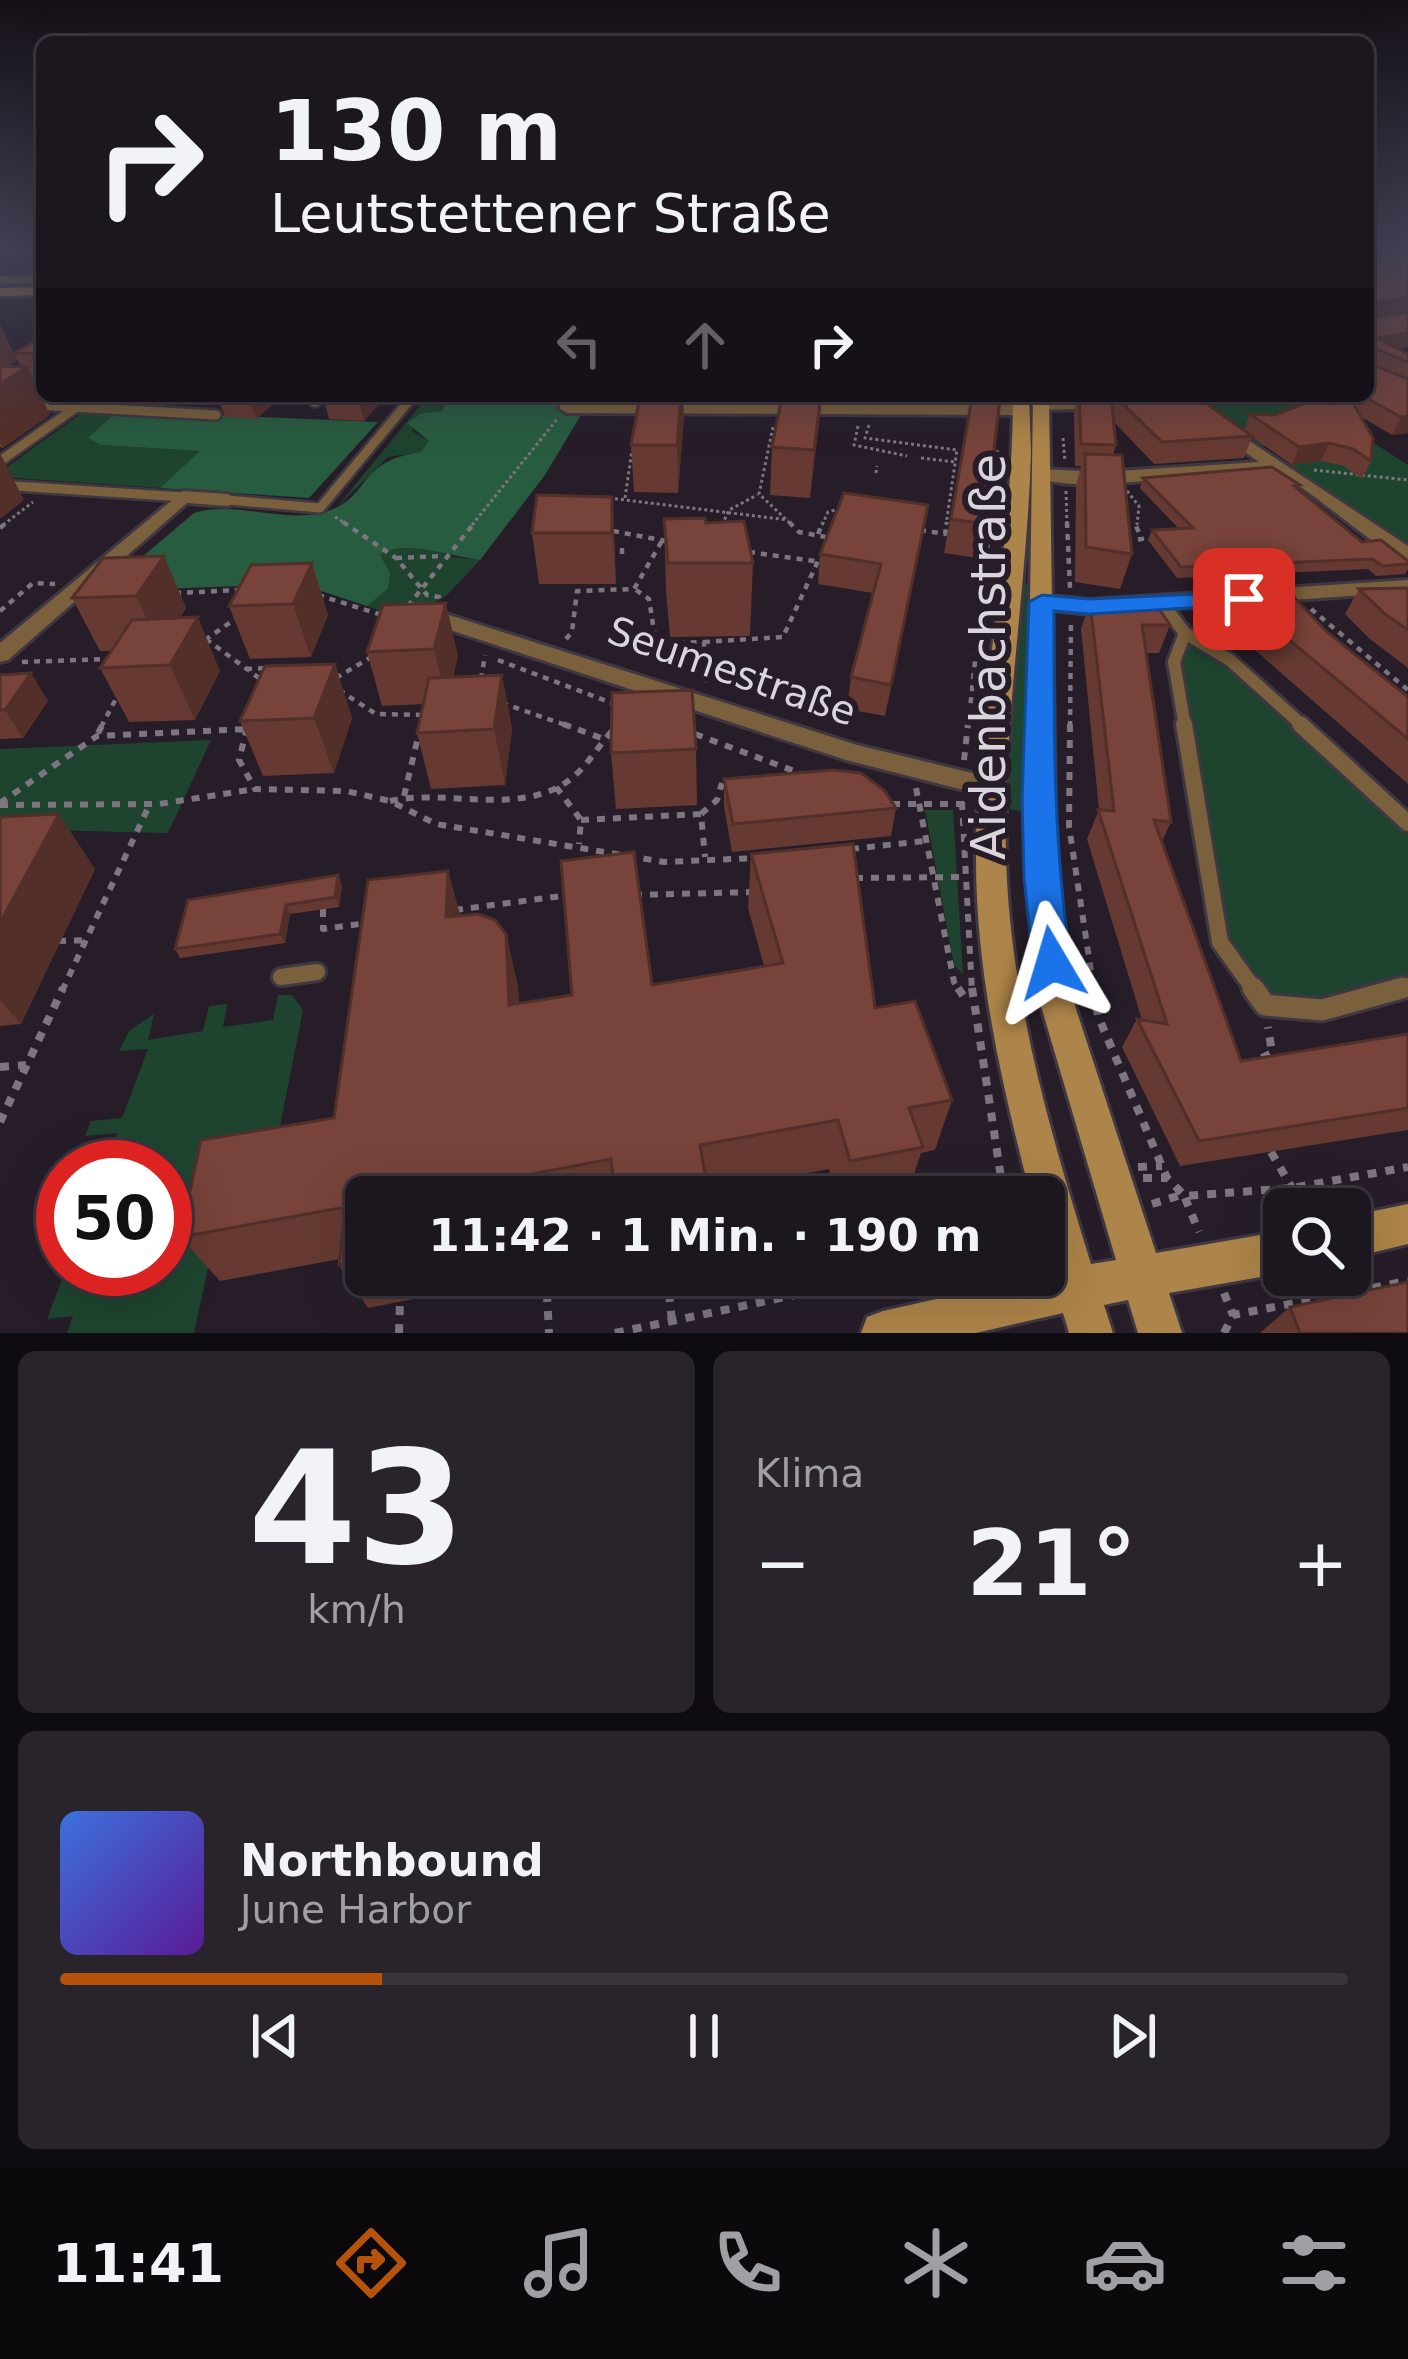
<!DOCTYPE html>
<html lang="de">
<head>
<meta charset="utf-8">
<style>
  :root { --surface:#1c161f; --page:#29232c; --text:#f1f3f6; --muted:#a09fa4; --line:#3a353d; --accent:#b45309 }
  body { margin:0; font-family:"DejaVu Sans",sans-serif; background:var(--page); color:var(--text); height:100vh; display:flex; flex-direction:column; font-size:45px; white-space:nowrap }
  * { box-sizing:border-box; margin:0 }
  p { font-size:39px; color:var(--muted) }
  .icon { flex:none; width:66px; height:66px; fill:none; stroke:currentColor; stroke-width:2; stroke-linecap:round; stroke-linejoin:round }
  .map { position:relative; height:1333px; overflow:hidden }
  .side { display:flex; flex-direction:column; gap:18px; padding:18px; background:#0f0c11; flex:1 }
  .side>* { flex:none }
  .top-card { position:absolute; left:36px; top:36px; width:1338px; height:366px; border-radius:18px; box-shadow:0 12px 48px #0002,0 0 0 3px var(--line); background:#1c161f; color:var(--text); overflow:hidden }
  .controls { position:absolute; left:1263px; top:1188px; display:grid; gap:24px }
  .controls a { display:grid; place-items:center; width:108px; height:108px; border-radius:18px; background:var(--surface); box-shadow:0 12px 48px #0002,0 0 0 3px var(--line); font-size:60px }
  .speed { position:absolute; left:36px; top:1140px; display:flex; gap:24px; font-size:60px; font-weight:700; text-align:center }
  .speed>* { display:grid; place-content:center; width:156px; height:156px; border-radius:50%; background:var(--surface); box-shadow:0 12px 48px #0002,0 0 0 3px var(--line); line-height:1 }
  .speed .limit { border:18px solid #d22; background:#fff; color:#111 }
  .pin { position:absolute; display:grid; place-items:center; width:102px; height:102px; color:#fff; margin:-51px; border-radius:24px; box-shadow:0 6px 18px #0006 }
  .me { position:absolute; width:132px; margin:-66px; rotate:353deg; stroke-linejoin:round; filter:drop-shadow(0 0 9px #0008) }
  .turn { display:flex; align-items:center; gap:42px; height:252px; padding:0 36px; font-size:54px }
  .turn .icon { width:156px; height:156px; stroke-width:2.5 }
  .turn b { display:block; font-size:84px; line-height:102px }
  .lanes { display:flex; align-items:center; height:114px; padding:0 36px; background:#0003; justify-content:center; gap:60px; direction:ltr }
  .lanes .off { opacity:.35 }
  .big { font-size:90px; font-weight:700; line-height:1.1 }
  .side .tile { flex:1; display:flex; flex-direction:column; justify-content:center; gap:18px; min-width:0; padding:0 42px; border-radius:18px; background:var(--page) }
  .side .dial { align-items:center; gap:0 }
  .dial b { font-size:156px; line-height:1 }
  .song { display:flex; align-items:center; gap:36px }
  .cover { width:144px; height:144px; border-radius:18px; background:linear-gradient(135deg,hsl(220 70% 55%),hsl(270 70% 35%)) }
  .played { height:12px; border-radius:6px; background:linear-gradient(90deg,var(--accent) 25%,var(--line) 25%) }
  .keys { display:flex; justify-content:space-around; direction:ltr }
  .heat { display:flex; justify-content:space-between; align-items:center; font-size:66px; direction:ltr }
  .side .tiles { flex:1; display:grid; gap:18px; grid-template-columns:1fr 1fr }
  .tile:last-child { grid-column:span 2 }
  .trip { position:absolute; left:345px; top:1176px; width:720px; height:120px; border-radius:18px; background:var(--surface); box-shadow:0 12px 48px #0002,0 0 0 3px var(--line); font-weight:700; line-height:120px; text-align:center }
  .menu { display:flex; height:192px; justify-content:space-around; align-items:center; background:#0b090c; color:var(--muted) }
  .menu .icon { width:84px; height:84px }
  .menu .on { color:var(--accent) }
  .menu b { font-size:54px; color:var(--text) }
  .map>svg:first-child { display:block }
  .green { fill:#1e442f }
  .forest { fill:#285c40 }
  .lines { fill:none; stroke-linecap:round; stroke-linejoin:round }
  .lane-far4-casing { stroke:#3f3742; stroke-width:10 }
  .lane-far3-casing { stroke:#3f3742; stroke-width:14 }
  .lane-far2-casing { stroke:#3f3742; stroke-width:18 }
  .lane-far1-casing { stroke:#3f3742; stroke-width:22 }
  .lane-casing { stroke:#3f3742; stroke-width:27 }
  .street-casing { stroke:#3f3742; stroke-width:6 }
  .secondary-casing { stroke:#3f3742; stroke-width:6 }
  .path-far3 { stroke:#7d757f; stroke-width:3; stroke-dasharray:3 3; stroke-linecap:butt }
  .path-far2 { stroke:#7d757f; stroke-width:4.5; stroke-dasharray:6 6; stroke-linecap:butt }
  .path-far1 { stroke:#7d757f; stroke-width:6; stroke-dasharray:8 8; stroke-linecap:butt }
  .path { stroke:#7d757f; stroke-width:8; stroke-dasharray:9 9; stroke-linecap:butt }
  .lane-far4 { stroke:#7a603d; stroke-width:8 }
  .lane-far3 { stroke:#7a603d; stroke-width:9 }
  .lane-far2 { stroke:#7a603d; stroke-width:12 }
  .lane-far1 { stroke:#7a603d; stroke-width:16 }
  .lane { stroke:#7a603d; stroke-width:21 }
  .street { fill:#7a603d; fill-rule:evenodd }
  .secondary { fill:#ad8449; fill-rule:evenodd }
  .wall { fill:#663a32 }
  .shaded-wall { fill:#532f29 }
  .building { fill:#77433a; stroke:#532f29; stroke-width:3 }
  .route { fill:#1a73e8; stroke:#114b97; stroke-width:3 }
  .labels { text-anchor:middle; dominant-baseline:central; stroke-width:12; stroke-linejoin:round; paint-order:stroke }
  .street-label { font-size:39px; fill:#dad4dc; stroke:#261d29 }
  .near-street-label { font-size:48px; fill:#dad4dc; stroke:#261d29 }
</style>
</head>
<body>
<div class="map">
<svg width="1408" height="1333" viewBox="0 0 1408 1333">
  <rect width="100%" height="100%" fill="#261d29"/>
  <path class="green" d="M428,396L448,399L444,411L422,413L412,431L429,441L421,452L388,457L336,508Z
    M769,396H999L997,405H770Z
    M1269,396H1301L1408,465V546L1287,466L1316,459L1364,471L1267,446H1262L1201,403Z
    M86,410L118,411L101,445L201,451L160,488L0,477V472Z
    M390,547L432,548L452,557L480,560L446,596L404,619L367,606L388,589L379,554Z
    M1024,583L1029,584L1022,812L1004,807Z
    M1191,643L1224,663L1408,831V975L1316,1000L1268,994L1229,945L1184,701L1179,663Z
    M211,740L168,833L0,829V749Z
    M925,810H953L963,974L954,965Z
    M278,995H292L303,1010L270,1177L226,1185L194,1333H67L73,1316L47,1319L66,1269H165V1167H105L117,1133L85,1136L91,1121L122,1118L148,1049L119,1051L129,1031L154,1014L148,1040L203,1031L209,1006L227,1004L223,1027L273,1020Z"/>
  <path class="forest" d="M443,396H754L755,401L736,406L587,405L545,475L480,560C452,557 403,538 380,555L390,573L388,589L367,606L315,589L273,585L102,591L194,513C237,500 285,525 328,511C372,496 356,461 421,452L429,441L407,423L422,413L443,411L447,399Z
    M118,411L378,422L309,498L160,488L200,451L101,445L88,438Z"/>
  <g class="lines">
    <g class="lane-far4-casing">
      <path id="lane-far4" d="M0,280L42,279"/>
    </g>
    <g class="lane-far3-casing">
      <path id="lane-far3" d="M315,402L321,396
        M0,403L216,415
        M0,461L92,396
        M0,485L183,497
        M228,500L320,508L413,396"/>
    </g>
    <g class="lane-far2-casing">
      <path id="lane-far2" d="M1162,603L1185,633L1230,660L1304,727
        M1185,727L1174,662L1185,633"/>
    </g>
    <g class="lane-far1-casing">
      <path id="lane-far1" d="M1184,724L1220,942L1255,991
        M1300,724L1408,823
        M281,977L317,972
        M1391,991L1408,986"/>
    </g>
    <g class="lane-casing">
      <path id="lane" d="M1253,988L1265,1005L1322,1010L1402,988"/>
    </g>
    <g class="street-casing">
      <path id="street" d="M1171,396H1231L1223,401L1165,404V398Z
        M1107,400L1113,402V408L1042,410L1034,405L1042,400Z
        M561,405H1022L1030,410L1022,415L567,413L559,408Z
        M1225,425L1408,546V561C1371,549 1299,475 1269,472C1217,466 1071,501 1032,474L1041,469L1103,472L1259,462L1219,434V426Z
        M183,491L228,494L238,500L228,506L187,503L8,660L0,662V643Z
        M1408,580V592L1089,614L1042,609L1031,602L1042,595L1089,600Z
        M446,614L857,745L1005,781L1009,788L1005,795L995,798L846,760L438,626L435,621L438,616Z"/>
    </g>
    <g class="secondary-casing">
      <path id="secondary" d="M42,287V295L0,296V288Z
        M1013,396H1029L1031,453C1027,587 1003,720 1006,854C1009,994 1050,1131 1091,1264L1116,1260L1041,1006L1026,878L1033,396H1049L1056,878L1075,1006L1156,1253L1284,1231V1273L1169,1293L1182,1333H1138L1128,1300L1104,1305L1113,1333H1069L1063,1313L976,1333H861L867,1317L883,1311L1052,1273L1044,1245V1197H1031C1002,1085 975,970 976,853C977,700 1013,550 1013,396Z
        M1408,1204V1244L1350,1258V1216Z"/>
    </g>
    <path class="path-far3" d="M869,425L865,438L957,450L946,525
      M858,426L854,445L907,456
      M773,427L759,494L792,525
      M1063,438L1065,462
      M921,458L955,462
      M1314,470L1408,480
      M876,473L877,466
      M1066,491L1067,525
      M1127,491L1139,506L1137,525
      M609,498L788,520
      M625,498L632,450
      M335,517L348,525
      M3,525L33,502
      M472,525L558,418
      M722,525L729,510L757,495
      M822,525L828,512L839,509
      M990,525L998,450"/>
    <path class="path-far2" d="M343,522L396,558L427,595L439,597L442,607
      M789,522L799,532L831,538
      M1067,522L1070,588
      M0,528L7,522
      M920,530L945,534L947,522
      M613,531L666,541
      M818,534L823,522
      M1126,541L1142,539L1136,526L1140,522
      M622,548V554
      M749,552L821,562
      M396,558L443,556
      M636,590L649,599L656,644L704,642L707,686
      M175,593L242,590
      M318,595L382,615
      M408,606L475,522
      M1311,609L1408,690
      M0,611L33,583L55,584
      M206,639L263,681
      M566,639L572,632L577,591L634,589L662,541
      M205,640L235,619
      M704,642L783,637L818,561
      M498,660L617,705
      M22,662L107,659
      M246,669L269,668
      M336,678L373,656
      M481,679L485,655
      M339,690L376,714L422,715
      M502,703L571,727
      M101,727L118,695
      M968,727L990,522
      M1070,727L1071,623"/>
    <path class="path-far1" d="M563,724L604,739
      M1070,724L1069,826L1094,991
      M247,728L239,760L255,789L346,791L390,801L436,824L664,862L756,858
      M98,733L103,724
      M695,734L802,774
      M964,760L968,724
      M556,787L581,820L579,844
      M916,788L954,982L960,991
      M404,796L419,733
      M390,801C448,788 522,818 572,778C589,764 600,743 615,728
      M962,802L972,991
      M0,803L97,736L246,729
      M892,804H964
      M0,805L159,804L255,789
      M701,814L717,800L722,783
      M581,820L701,814L705,857
      M851,849L924,841
      M855,878L963,877
      M634,895L754,892
      M323,909V929L367,923
      M455,910L569,895
      M58,941L89,940
      M62,991L148,808"/>
    <path class="path" d="M958,988L968,1003
      M972,988L1004,1197
      M1094,988L1098,1016L1167,1178L1185,1196L1292,1188L1408,1167
      M1262,1058L1272,1053L1268,1027
      M0,1067L26,1065
      M0,1122L63,988
      M1271,1152L1292,1188
      M1138,1167L1162,1166
      M1143,1178H1167
      M1185,1198L1199,1232
      M1152,1204L1181,1195
      M546,1275L549,1333
      M667,1275L672,1321
      M1224,1293L1233,1315
      M399,1333L400,1302
      M615,1333L890,1275
      M1224,1333L1233,1315L1408,1281"/>
    <use href="#lane-far4" class="lane-far4"/>
    <use href="#lane-far3" class="lane-far3"/>
    <use href="#lane-far2" class="lane-far2"/>
    <use href="#lane-far1" class="lane-far1"/>
    <use href="#lane" class="lane"/>
    <use href="#street" class="street"/>
    <use href="#secondary" class="secondary"/>
  </g>
  <path class="wall" d="M1368,251H1408V310L1372,317V318L1408,312V347L1398,349L1408,354V433L1392,435L1360,416L1373,438L1371,461L1362,479L1344,466L1321,461L1292,465L1252,437L1244,458L1154,464L1114,422L1116,445L1113,455H1122L1132,554L1120,589L1075,582L1076,486L1081,466H1075L1074,413L1078,396H1196L1244,430L1250,414L1275,415L1297,406L1281,396H1368Z
    M0,325L17,360L8,366L21,367L14,353L42,337V396H70L67,398L41,396L50,415L3,448L0,447Z
    M131,396H176L167,403L133,401Z
    M217,396H282L256,419L225,417Z
    M323,396H386L364,421L329,419Z
    M822,396L810,498L770,495L772,447Z
    M972,397L985,524L978,558L944,553Z
    M684,417L678,493L634,492L631,445Z
    M1143,478L1300,485L1298,490L1362,542L1408,561V569L1405,574L1376,576L1368,569L1177,578L1148,540L1152,530L1179,529L1140,488Z
    M612,497L616,584H539L532,533Z
    M664,519L706,523L753,563L750,636L670,637L666,591Z
    M923,534L885,716L847,709L851,677L873,593L818,584L820,554Z
    M164,556L186,608L180,618L220,671L195,720L129,722L100,668L111,651H100L72,598Z
    M312,563L328,615L311,657L250,659L229,606Z
    M1408,588V668L1370,639L1345,614L1359,589Z
    M1226,596L1327,632L1408,697V784L1255,650L1234,649L1214,624Z
    M1090,602L1170,625L1159,653H1146L1171,822L1162,841L1241,1061L1408,1034V1130L1180,1166L1122,1047L1137,1019L1142,1020L1087,839L1099,810L1081,629Z
    M383,605L458,656L453,677L502,675L512,729L505,785L431,789L417,733L423,704L382,706L367,652Z
    M335,664L352,718L334,773L263,776L240,721Z
    M31,673L48,701L23,738L0,739V675Z
    M696,749L697,805L616,809L611,753Z
    M724,779L896,808L891,836L732,852L724,807Z
    M0,817L95,869L21,1024L0,1026Z
    M751,854L875,1008L952,1100L935,1150L921,1153L907,1195L896,1197H836L829,1169L708,1192V1197H366V1275H466L465,1289L368,1308L339,1265L340,1259L220,1281L180,1237L334,1118L448,871L460,916L506,934L518,987L519,1003L652,985L764,966L748,908Z
    M338,875L342,885L339,907L290,914L285,943L180,958L175,949Z
    M1290,1307L1408,1333H1260Z"/>
  <path class="shaded-wall" d="M1408,297V310L1368,317L1374,303Z
    M0,325L17,360L0,371Z
    M1408,333V347L1382,352L1376,338Z
    M27,367L50,415L3,448L0,441V384Z
    M249,396H282L256,419Z
    M358,396H386L364,421Z
    M681,396H683L684,417L678,493L677,445Z
    M822,396L819,424L810,498L814,450Z
    M1408,416V433L1392,435L1401,417Z
    M1329,443L1321,461L1292,465L1299,447Z
    M0,453L24,500L0,519Z
    M612,497L615,547L616,584L612,533Z
    M928,505L923,534L885,716L891,685Z
    M164,556L186,608L161,649L136,596Z
    M312,563L328,615L311,657L293,604Z
    M446,603L458,656L447,703L434,649Z
    M198,617L220,671L195,720L170,665Z
    M335,664L352,718L334,773L314,718Z
    M31,673L48,701L23,738L5,710Z
    M502,675L512,729L505,785L494,729Z
    M59,814L95,869L21,1024L0,1000V923Z
    M448,871L463,925L446,917Z
    M338,875L342,885L339,907L335,897Z
    M286,905L290,914L285,943L280,934Z
    M506,934L518,987L521,1057L509,1005Z
    M459,1275H466L465,1289Z"/>
  <path class="building" d="M1368,251H1408V297L1374,303L1372,318L1408,312V333L1376,338L1408,354V362L1372,347L1373,365L1408,379V416L1401,417L1363,396H1368Z
    M42,337V354L14,353Z
    M0,366L27,367L0,384Z
    M640,396H681L677,445H631Z
    M782,396H821L814,450L772,447Z
    M1079,396H1111L1116,445L1081,444Z
    M1115,396H1196L1252,436L1162,442Z
    M1314,396H1349L1373,438L1371,461L1353,449L1329,443L1299,447L1250,414L1275,415L1318,398Z
    M972,397L1000,400L985,524L951,519Z
    M1085,454L1122,455L1132,554L1086,547Z
    M1272,467L1300,485L1294,486L1362,542L1381,540L1408,561V564L1382,566L1373,559L1181,567L1152,530L1193,528L1143,478Z
    M844,493L928,505L891,685L851,677L881,564L820,554Z
    M537,495L612,497V533H532Z
    M705,518L706,523L744,521L753,563H668L664,519Z
    M164,556L136,596L72,598L103,558Z
    M312,563L293,604L229,606L251,565Z
    M1408,588V630L1385,614L1359,589Z
    M1290,593L1327,632L1408,697V739L1268,622H1247L1226,596Z
    M1153,600L1170,625H1142L1171,822L1154,820L1241,1061L1408,1034V1108L1199,1141L1137,1019L1167,1024L1098,810L1114,811L1090,602Z
    M446,603L434,649L367,652L383,605Z
    M198,617L170,665L100,668L132,620Z
    M335,664L314,718L240,721L265,666Z
    M31,673L5,710H0V675Z
    M502,675L494,729L417,733L429,678Z
    M692,690L696,749L611,753L612,693Z
    M833,770L861,773L884,790L896,808L733,824L724,779Z
    M59,814L0,923V817Z
    M853,844L875,1008L915,1001L952,1100L909,1108L923,1147L850,1161L838,1120L700,1145L708,1192L681,1197H615L611,1159L447,1190V1197H366V1260L339,1265L345,1207L180,1237L201,1140L334,1118L368,880L448,871L446,917L478,914L495,920L506,934L509,1005L572,995L561,861L634,852L652,985L783,963L751,854Z
    M338,875L335,897L286,905L280,934L175,949L188,900Z
    M1408,1282V1333H1300L1290,1307Z"/>
  <linearGradient id="sky" x2="0" y2="1"><stop stop-color="#151017"/><stop offset="0.57" stop-color="#414054"/><stop offset="1" stop-color="#414054" stop-opacity="0"/></linearGradient>
  <rect width="1408" height="437" fill="url(#sky)"/>
  <path class="route" d="M1244,592L1253,594L1257,599L1253,604L1089,614L1054,611C1054,730 1053,846 1071,963L1065,975L1052,980L1039,975L1033,963L1024,878L1022,799L1029,602L1042,595L1089,599Z"/>
  <g class="labels">
    <g class="street-label">
      <text transform="translate(732 671) rotate(19)">Seumestraße</text>
    </g>
    <g class="near-street-label">
      <text transform="translate(988 657) rotate(-90)">Aidenbachstraße</text>
    </g>
  </g>
</svg>
<div class="controls">
<a><svg class="icon" aria-label="search" viewBox="0 0 24 24"><circle cx="10" cy="10" r="6"/><path d="M15 15l6 6"/></svg></a>
</div>
<div class="speed"><div class="limit">50</div></div>
<div class="pin" style="left:1244px;top:599px;background:#d93025"><svg class="icon" aria-label="arrive" viewBox="0 0 24 24"><path d="M6 21V4h12l-3 4 3 4H6"/></svg></div>
<svg class="me" style="left:1052px;top:963px" viewBox="-20 -20 40 40"><path d="M0-17L14 15 0 8-14 15z" fill="#1a73e8" stroke="#fff" stroke-width="4"/></svg>
<div class="trip">11:42 · 1 Min. · 190 m</div>
<div class="top-card">
<div class="turn"><svg class="icon" aria-label="right" viewBox="0 0 24 24"><path d="M7 20v-9h11M14 6l5 5-5 5"/></svg><div><b>130 m</b>Leutstettener Straße</div></div>
<div class="lanes"><svg class="icon off" aria-label="left" viewBox="0 0 24 24"><path d="M17 20v-9H6M10 6l-5 5 5 5"/></svg><svg class="icon off" aria-label="ahead" viewBox="0 0 24 24"><path d="M12 20V5M6 11l6-6 6 6"/></svg><svg class="icon" aria-label="right" viewBox="0 0 24 24"><path d="M7 20v-9h11M14 6l5 5-5 5"/></svg></div>
</div>
</div>
<section class="side">
<div class="tiles">
<div class="tile dial"><b>43</b><p>km/h</p></div>
<div class="tile"><p>Klima</p>
<div class="heat"><a>−</a><b class="big">21°</b><a>+</a></div>
</div>
<div class="tile">
<div class="song"><i class="cover"></i><div><b>Northbound</b><p>June Harbor</p></div></div>
<div class="played"></div>
<div class="keys"><svg class="icon" aria-label="previous" viewBox="0 0 24 24"><path d="M18 5L8 12l10 7zM5 5v14"/></svg><svg class="icon" aria-label="pause" viewBox="0 0 24 24"><path d="M8 5v14M16 5v14"/></svg><svg class="icon" aria-label="next" viewBox="0 0 24 24"><path d="M6 5l10 7-10 7zM19 5v14"/></svg></div>
</div>
</div>
</section>
<nav class="menu">
<b>11:41</b>
<svg class="icon on" aria-label="directions" viewBox="0 0 24 24"><path d="M12 3l9 9-9 9-9-9zM9 14v-3h6M13 9l2 2-2 2"/></svg>
<svg class="icon" aria-label="music" viewBox="0 0 24 24"><path d="M9 18V5l10-2v13"/><circle cx="6" cy="18" r="3"/><circle cx="16" cy="16" r="3"/></svg>
<svg class="icon" aria-label="phone" viewBox="0 0 24 24"><path d="M5 4h4l2 5-3 2q2 4 5 5l2-3 5 2v4C11 20 4 13 5 4z"/></svg>
<svg class="icon" aria-label="climate" viewBox="0 0 24 24"><path d="M12 3v18M4 7l16 10M4 17L20 7"/></svg>
<svg class="icon" aria-label="car" viewBox="0 0 24 24"><path d="M5 17H2v-5l4-1 3-4h7l3 4 3 1v5h-3M9 17h6M6 11h13"/><circle cx="7" cy="17" r="2"/><circle cx="17" cy="17" r="2"/></svg>
<svg class="icon" aria-label="filters" viewBox="0 0 24 24"><path d="M4 7h16M4 17h16"/><circle cx="9" cy="7" r="2"/><circle cx="15" cy="17" r="2"/></svg>
</nav>
</body>
</html>
